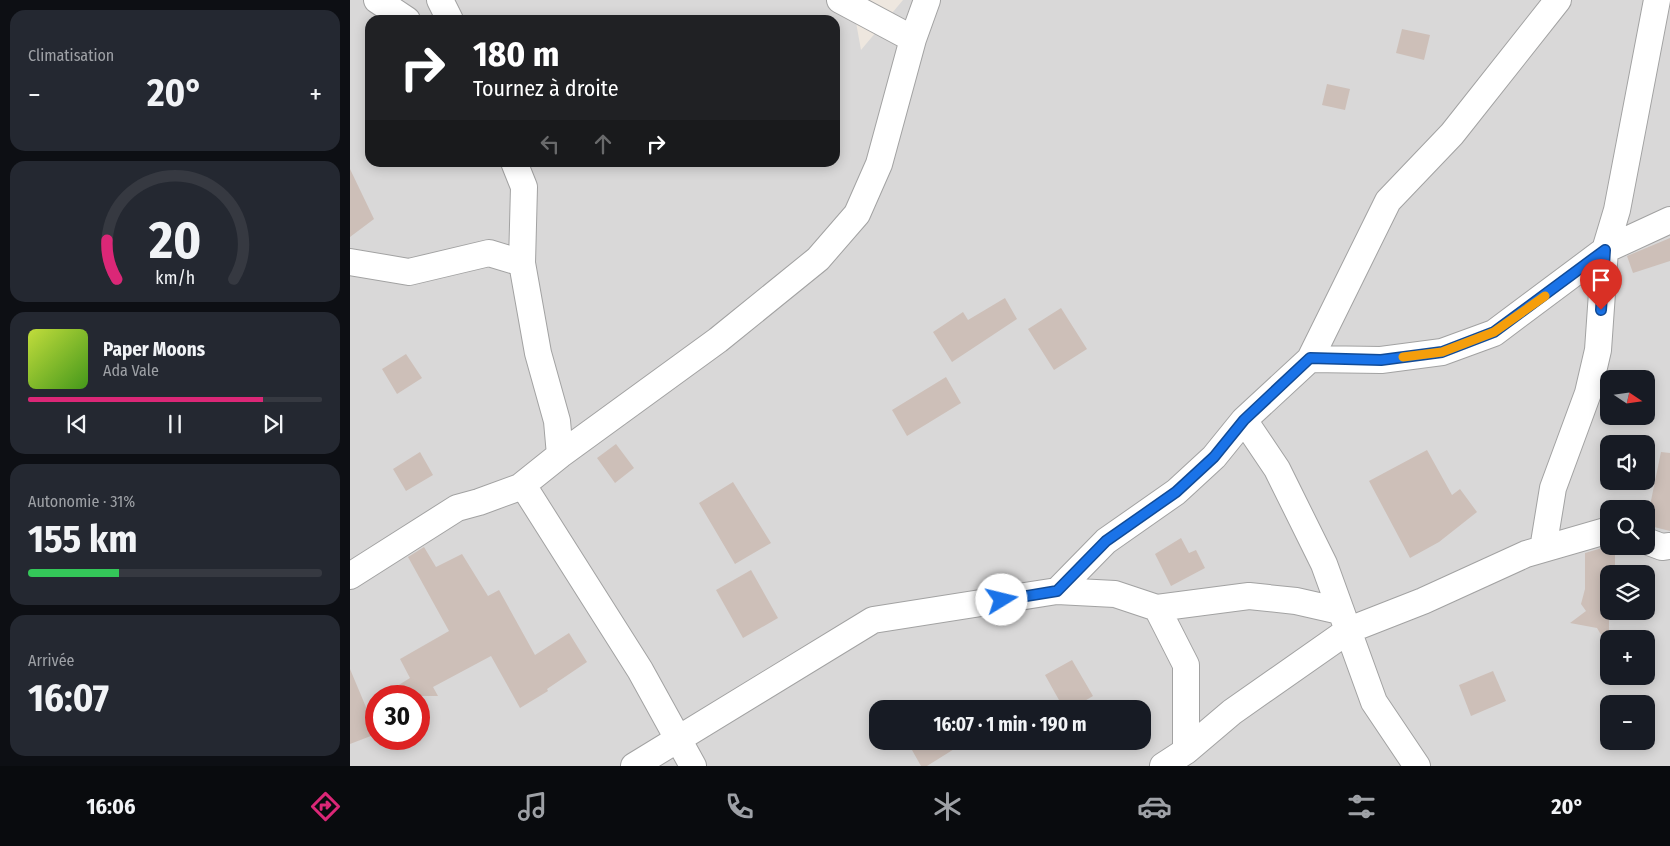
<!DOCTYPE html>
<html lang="fr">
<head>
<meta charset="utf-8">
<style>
  :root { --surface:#171b24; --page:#242831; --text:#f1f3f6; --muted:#9ea1a6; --line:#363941; --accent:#db2777 }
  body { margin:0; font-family:"Fira Sans Condensed",sans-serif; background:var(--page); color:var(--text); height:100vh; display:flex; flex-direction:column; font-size:19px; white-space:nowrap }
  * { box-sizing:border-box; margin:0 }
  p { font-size:16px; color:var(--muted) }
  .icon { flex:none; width:28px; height:28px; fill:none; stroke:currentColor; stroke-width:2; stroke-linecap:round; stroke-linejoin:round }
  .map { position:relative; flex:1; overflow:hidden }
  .details { display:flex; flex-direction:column; gap:10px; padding:10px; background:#0d0f14; width:350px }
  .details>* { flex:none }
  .top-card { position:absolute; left:15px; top:15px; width:475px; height:152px; border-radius:15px; box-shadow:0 2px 12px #0003; background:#202124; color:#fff; overflow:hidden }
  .needle { width:32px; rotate:103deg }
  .controls { position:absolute; left:1250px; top:370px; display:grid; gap:10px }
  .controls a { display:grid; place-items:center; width:55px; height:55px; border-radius:10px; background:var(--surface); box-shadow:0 2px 12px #0003; font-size:25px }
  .speed { position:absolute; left:15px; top:685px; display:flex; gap:10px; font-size:25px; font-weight:700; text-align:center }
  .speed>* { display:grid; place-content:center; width:65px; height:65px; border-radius:50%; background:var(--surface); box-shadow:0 2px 12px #0003; line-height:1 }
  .speed .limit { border:8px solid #d22; background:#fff; color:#111 }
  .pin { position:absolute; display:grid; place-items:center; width:42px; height:42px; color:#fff; margin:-51px -21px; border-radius:50% 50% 50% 0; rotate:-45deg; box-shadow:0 0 5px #0007 }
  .pin .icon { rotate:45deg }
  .me { position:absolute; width:55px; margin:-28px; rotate:81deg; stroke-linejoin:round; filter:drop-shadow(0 0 4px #0008) }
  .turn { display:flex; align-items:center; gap:18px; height:105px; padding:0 25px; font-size:22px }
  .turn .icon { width:65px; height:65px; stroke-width:2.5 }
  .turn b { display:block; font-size:35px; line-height:42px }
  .lanes { display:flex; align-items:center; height:48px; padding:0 25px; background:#0003; justify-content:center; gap:25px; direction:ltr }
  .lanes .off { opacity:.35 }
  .big { font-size:38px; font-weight:700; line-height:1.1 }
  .details .widget { flex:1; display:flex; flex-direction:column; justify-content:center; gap:8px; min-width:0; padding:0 18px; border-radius:15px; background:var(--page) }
  .details .dial { align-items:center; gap:0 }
  .dial svg { height:130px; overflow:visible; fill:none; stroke:var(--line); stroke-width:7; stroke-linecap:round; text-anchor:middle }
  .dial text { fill:var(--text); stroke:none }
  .song { display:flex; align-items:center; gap:15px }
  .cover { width:60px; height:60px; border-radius:8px; background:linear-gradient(135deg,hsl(70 70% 55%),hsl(100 70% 35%)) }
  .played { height:5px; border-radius:2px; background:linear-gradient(90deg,var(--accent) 80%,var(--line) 80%) }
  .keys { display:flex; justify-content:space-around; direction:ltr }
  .heat { display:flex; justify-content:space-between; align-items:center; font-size:28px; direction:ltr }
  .charge { height:8px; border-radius:4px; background:linear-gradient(90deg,#34c759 31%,var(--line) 0) }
  .trip { position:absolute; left:519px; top:700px; width:282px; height:50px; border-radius:15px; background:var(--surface); box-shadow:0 2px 12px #0003; font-weight:700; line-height:50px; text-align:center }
  .tabs { display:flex; height:80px; justify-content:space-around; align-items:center; background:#090b0e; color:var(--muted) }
  .tabs .icon { width:35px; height:35px }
  .tabs .active { color:var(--accent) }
  .tabs b { font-size:22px; color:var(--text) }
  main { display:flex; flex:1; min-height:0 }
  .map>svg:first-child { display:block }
  .residential { fill:#d9d8d8; fill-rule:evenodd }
  .building { fill:#cdbfb8 }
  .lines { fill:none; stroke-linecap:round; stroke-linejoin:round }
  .street-casing { stroke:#a2a2a2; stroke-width:28 }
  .street { stroke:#fff; stroke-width:26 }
  .route-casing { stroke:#114b97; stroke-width:12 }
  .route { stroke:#1a73e8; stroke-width:9 }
  .slow { stroke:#f59e0b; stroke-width:9 }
</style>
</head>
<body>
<main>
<section class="details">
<div class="widget"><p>Climatisation</p>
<div class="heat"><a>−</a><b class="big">20°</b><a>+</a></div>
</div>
<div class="widget dial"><svg viewBox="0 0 100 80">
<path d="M14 69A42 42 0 1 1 86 69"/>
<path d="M14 69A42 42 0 0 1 8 45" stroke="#db2777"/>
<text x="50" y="56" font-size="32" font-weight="700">20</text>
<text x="50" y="72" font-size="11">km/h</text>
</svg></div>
<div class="widget">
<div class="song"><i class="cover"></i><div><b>Paper Moons</b><p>Ada Vale</p></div></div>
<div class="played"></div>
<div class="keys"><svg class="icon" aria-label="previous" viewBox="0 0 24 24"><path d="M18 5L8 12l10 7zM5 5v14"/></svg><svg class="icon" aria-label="pause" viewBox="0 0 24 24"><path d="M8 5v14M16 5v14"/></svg><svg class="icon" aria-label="next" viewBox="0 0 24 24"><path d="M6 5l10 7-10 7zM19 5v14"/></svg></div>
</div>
<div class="widget"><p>Autonomie · 31%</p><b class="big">155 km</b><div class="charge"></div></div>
<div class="widget"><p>Arrivée</p><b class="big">16:07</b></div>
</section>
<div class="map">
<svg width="1320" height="766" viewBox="0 0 1320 766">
  <rect width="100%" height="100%" fill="#eee7df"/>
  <path class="residential" d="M0,0H502L511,50L553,0H1320V766H0ZM20,20H485V162H20ZM1259,379H1296V416H1259ZM1259,444H1296V481H1259ZM1259,509H1296V546H1259ZM1259,574H1296V611H1259ZM1259,639H1296V676H1259ZM26,696H69V739H26ZM1259,704H1296V741H1259ZM528,709H792V741H528Z"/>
  <path class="building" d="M1052,29L1080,35L1074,60L1046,53Z
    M977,84L1000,89L995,110L972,105Z
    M0,169L24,219L0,237Z
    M1320,238V261L1283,273L1277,256Z
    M655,298L667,319L602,362L583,332L613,312L618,320Z
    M711,308L737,349L704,370L678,329Z
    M56,354L72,378L47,394L32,369Z
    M596,377L611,403L557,436L542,410Z
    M266,444L284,468L265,483L247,458Z
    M1077,450L1102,495L1110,489L1127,512L1089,542L1060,558L1019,481Z
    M70,452L83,475L56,491L43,469Z
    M1311,452L1320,453V531L1296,525Z
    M383,482L421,543L385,564L349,503Z
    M831,538L839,553L846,550L855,568L821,586L805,554Z
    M1259,546H1265V565H1259V648L1247,628L1220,623L1236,611L1231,604L1235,589V553Z
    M74,547L86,567L112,554L138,596L149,590L185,655L219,633L237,662L197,689L198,691L170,708L141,656L83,687L88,696H31L60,678L50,659L99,631L58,557Z
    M401,570L428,618L393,638L366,590Z
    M722,660L743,696L721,709H714L695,675Z
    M0,669L26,731V734L0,744Z
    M1143,671L1156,701L1121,716L1109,685Z
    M577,741H617L577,766H571L562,750Z"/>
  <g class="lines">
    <g class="street-casing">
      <path id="street" d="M27,0L57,20
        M90,0L100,20
        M490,0L563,39
        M164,162L174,187L172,263L188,353L207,421L210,455
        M0,262L59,272L139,253L172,263
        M960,359L1031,360L1092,352L1144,333L1255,250L1320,220
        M894,420L927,469L974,564L1024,702L1067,766
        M170,487L210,455L368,340L468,259L507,214L529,164L563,39L577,0
        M1296,541L1312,547L1320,546
        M1193,549L1203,488L1238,393L1248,350L1255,250L1267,210L1307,0
        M0,576L107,508L129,502L170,487L176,490L290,670L343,766
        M807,608L899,596L946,601L990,611
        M836,751V665L807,608L765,594L707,591L756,541L826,492L864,457L894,420L960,359L1038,201L1102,134L1208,0
        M284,766L523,620L707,591
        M813,766L836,751L882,712L999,630L1073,601L1176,554L1259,530"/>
    </g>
    <use href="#street" class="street"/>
  </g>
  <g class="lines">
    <g class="route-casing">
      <path id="route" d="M652,600L707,591L756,541L826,492L864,457L894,420L960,358L1031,360L1077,354L1092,352L1144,332L1255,250L1251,310"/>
    </g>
    <use href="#route" class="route"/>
    <path class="slow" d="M1053,357L1092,352L1144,332L1195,296"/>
  </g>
</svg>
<div class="controls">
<a><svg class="needle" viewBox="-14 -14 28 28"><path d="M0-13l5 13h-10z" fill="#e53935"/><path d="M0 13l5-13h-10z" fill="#9ea1a6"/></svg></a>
<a><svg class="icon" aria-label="sound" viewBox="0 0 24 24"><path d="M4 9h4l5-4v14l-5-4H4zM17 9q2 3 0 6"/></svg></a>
<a><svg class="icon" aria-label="search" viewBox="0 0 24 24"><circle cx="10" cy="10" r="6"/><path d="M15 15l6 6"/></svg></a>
<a><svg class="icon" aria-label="layers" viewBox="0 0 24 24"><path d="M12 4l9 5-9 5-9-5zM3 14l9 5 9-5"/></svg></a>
<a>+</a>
<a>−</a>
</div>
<div class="speed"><div class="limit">30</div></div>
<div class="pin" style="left:1251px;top:310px;background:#d93025"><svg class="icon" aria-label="arrive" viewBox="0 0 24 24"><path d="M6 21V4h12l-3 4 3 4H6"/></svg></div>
<svg class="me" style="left:652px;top:600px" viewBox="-20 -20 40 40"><circle r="19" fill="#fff"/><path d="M0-13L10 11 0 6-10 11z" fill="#1a73e8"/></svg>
<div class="trip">16:07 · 1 min · 190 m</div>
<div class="top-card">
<div class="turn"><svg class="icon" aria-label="right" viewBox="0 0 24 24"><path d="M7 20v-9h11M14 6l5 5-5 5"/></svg><div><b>180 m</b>Tournez à droite</div></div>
<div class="lanes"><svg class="icon off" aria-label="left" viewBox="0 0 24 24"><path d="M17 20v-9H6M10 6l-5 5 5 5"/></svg><svg class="icon off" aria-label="ahead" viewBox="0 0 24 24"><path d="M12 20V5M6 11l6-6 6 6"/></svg><svg class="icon" aria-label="right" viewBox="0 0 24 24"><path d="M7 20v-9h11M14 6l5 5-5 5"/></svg></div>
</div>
</div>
</main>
<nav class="tabs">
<b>16:06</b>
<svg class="icon active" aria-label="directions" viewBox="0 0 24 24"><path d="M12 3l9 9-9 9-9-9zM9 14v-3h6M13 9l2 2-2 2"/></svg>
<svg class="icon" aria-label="music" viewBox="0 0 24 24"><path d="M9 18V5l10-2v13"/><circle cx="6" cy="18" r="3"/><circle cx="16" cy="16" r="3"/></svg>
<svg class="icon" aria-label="phone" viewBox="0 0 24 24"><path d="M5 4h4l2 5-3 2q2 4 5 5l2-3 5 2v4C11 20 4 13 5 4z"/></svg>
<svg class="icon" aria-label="climate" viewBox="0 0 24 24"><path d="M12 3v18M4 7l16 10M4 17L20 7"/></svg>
<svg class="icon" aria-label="car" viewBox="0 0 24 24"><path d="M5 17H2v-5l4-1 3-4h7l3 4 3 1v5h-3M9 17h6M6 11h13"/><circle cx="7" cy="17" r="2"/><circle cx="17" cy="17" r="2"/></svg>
<svg class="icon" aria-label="filters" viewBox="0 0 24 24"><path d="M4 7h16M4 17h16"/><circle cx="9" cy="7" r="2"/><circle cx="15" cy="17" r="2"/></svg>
<b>20°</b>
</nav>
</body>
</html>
